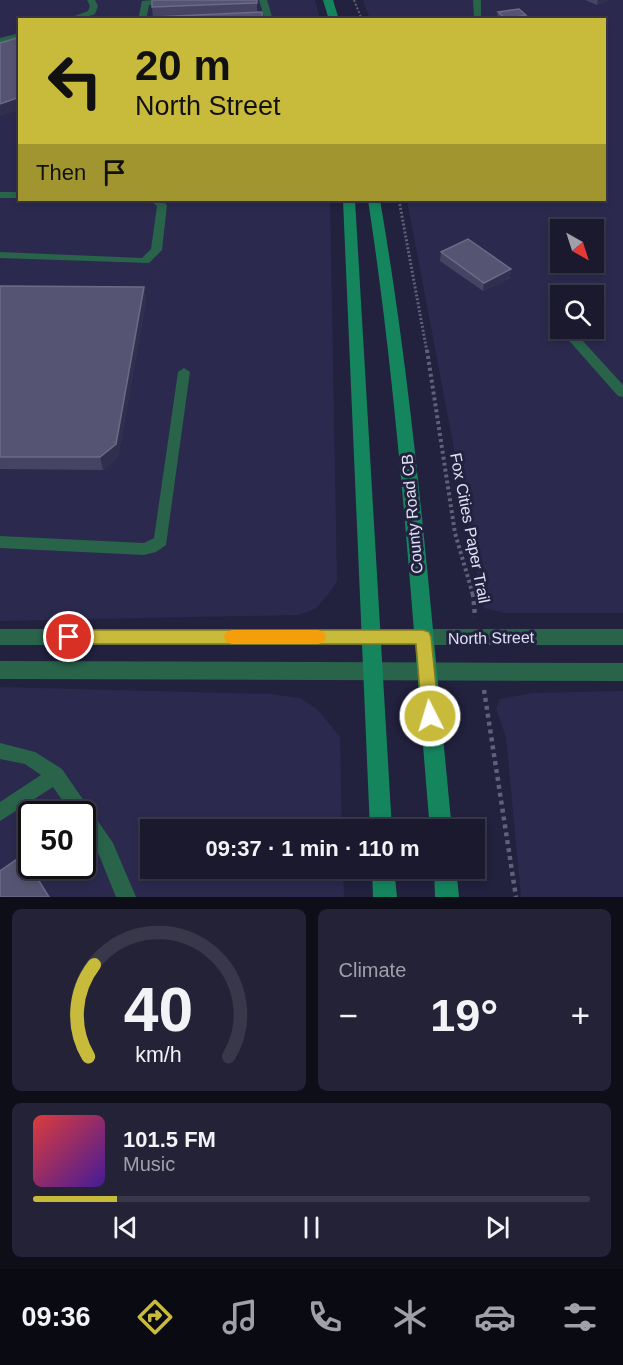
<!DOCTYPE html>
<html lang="en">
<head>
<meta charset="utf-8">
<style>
  :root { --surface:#1a192e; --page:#232236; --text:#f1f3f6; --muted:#9fa0aa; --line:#38384a; --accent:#c8bb3b }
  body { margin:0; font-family:Helvetica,sans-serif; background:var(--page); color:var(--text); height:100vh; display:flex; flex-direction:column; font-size:22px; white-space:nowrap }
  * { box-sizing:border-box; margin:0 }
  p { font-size:20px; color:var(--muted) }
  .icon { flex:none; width:33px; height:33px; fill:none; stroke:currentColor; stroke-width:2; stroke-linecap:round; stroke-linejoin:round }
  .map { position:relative; height:897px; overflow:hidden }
  .side { display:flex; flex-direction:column; gap:12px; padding:12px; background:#0e0e19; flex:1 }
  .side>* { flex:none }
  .banner { position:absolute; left:18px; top:18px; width:588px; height:183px; border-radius:0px; box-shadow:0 3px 9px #0003,0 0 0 2px var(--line); background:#c8bb3b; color:#111; overflow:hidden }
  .needle { width:39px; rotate:141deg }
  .buttons { position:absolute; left:550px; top:219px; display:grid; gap:12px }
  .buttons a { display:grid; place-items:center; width:54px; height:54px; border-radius:0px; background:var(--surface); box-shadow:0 3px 9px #0003,0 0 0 2px var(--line); font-size:30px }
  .speed { position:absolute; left:18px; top:801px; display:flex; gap:12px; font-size:30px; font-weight:700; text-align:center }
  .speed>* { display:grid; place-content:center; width:78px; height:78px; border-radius:50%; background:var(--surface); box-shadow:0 3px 9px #0003,0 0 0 2px var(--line); line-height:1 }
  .speed .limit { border:3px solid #111; border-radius:9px; background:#fff; color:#111 }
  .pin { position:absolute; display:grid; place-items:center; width:51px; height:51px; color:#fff; margin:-26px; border:3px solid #fff; border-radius:50%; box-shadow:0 2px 6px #0007 }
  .me { position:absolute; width:66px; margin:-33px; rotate:355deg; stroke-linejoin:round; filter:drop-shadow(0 0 4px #0008) }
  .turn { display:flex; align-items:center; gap:21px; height:126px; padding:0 18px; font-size:27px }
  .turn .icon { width:78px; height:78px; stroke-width:2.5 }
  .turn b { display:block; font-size:42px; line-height:51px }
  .then { display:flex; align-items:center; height:57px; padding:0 18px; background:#0003; gap:12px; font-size:22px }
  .big { font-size:45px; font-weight:700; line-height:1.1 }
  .side .card { flex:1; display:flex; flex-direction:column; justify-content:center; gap:9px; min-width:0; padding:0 21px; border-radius:9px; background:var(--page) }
  .side .dial { align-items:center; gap:0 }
  .dial svg { height:156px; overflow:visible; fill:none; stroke:var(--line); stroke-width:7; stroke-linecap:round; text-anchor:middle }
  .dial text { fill:var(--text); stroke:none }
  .song { display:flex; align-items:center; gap:18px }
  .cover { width:72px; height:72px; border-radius:9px; background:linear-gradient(135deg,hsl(0 70% 55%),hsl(260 70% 35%)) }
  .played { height:6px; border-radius:3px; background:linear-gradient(90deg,var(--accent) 15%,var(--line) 15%) }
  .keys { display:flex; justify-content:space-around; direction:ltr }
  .heat { display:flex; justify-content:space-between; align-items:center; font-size:33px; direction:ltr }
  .side .tiles { flex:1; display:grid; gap:12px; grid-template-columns:1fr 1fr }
  .card:last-child { grid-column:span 2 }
  .trip { position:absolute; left:140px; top:819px; width:345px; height:60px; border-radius:0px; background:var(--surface); box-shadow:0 3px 9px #0003,0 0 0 2px var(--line); font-weight:700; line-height:60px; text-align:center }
  .menu { display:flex; height:96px; justify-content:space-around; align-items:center; background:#0a0a12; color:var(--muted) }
  .menu .icon { width:42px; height:42px }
  .menu .current { color:var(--accent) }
  .menu b { font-size:27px; color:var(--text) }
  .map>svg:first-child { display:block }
  .built { fill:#2b2a4e; fill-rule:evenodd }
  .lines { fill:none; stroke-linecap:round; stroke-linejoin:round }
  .path-far3 { stroke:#60607a; stroke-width:2; stroke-dasharray:2 2; stroke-linecap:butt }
  .path-far2 { stroke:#60607a; stroke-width:3; stroke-dasharray:2 2; stroke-linecap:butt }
  .path-far1 { stroke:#60607a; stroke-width:4; stroke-dasharray:3 3; stroke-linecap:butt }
  .path { stroke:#60607a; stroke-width:4.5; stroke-dasharray:4 4; stroke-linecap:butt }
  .service { fill:#28634a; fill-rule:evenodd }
  .tertiary { fill:#28634a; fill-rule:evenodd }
  .secondary { fill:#15855e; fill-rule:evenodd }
  .wall { fill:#454563 }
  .shaded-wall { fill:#302f4e }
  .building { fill:#555573; stroke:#6b6b87; stroke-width:1.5 }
  .route { fill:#c8bb3b; stroke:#827a26; stroke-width:1.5 }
  .slow { fill:#f59e0b }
  .labels { text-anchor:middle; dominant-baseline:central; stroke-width:6; stroke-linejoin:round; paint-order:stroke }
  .street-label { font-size:16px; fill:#dfe0f4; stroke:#22213e }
</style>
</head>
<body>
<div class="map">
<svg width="623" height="897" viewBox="0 0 623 897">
  <rect width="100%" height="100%" fill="#22213e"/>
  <path class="built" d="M0,0H315L320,19L20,20V200H330L337,581L330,592L315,609L298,615L0,621Z
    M363,0H623V613H505L484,608L407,200H604V20L370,19ZM561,230H594V262H561ZM561,296H594V328H561Z
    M0,687L270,694L300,698L317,709L340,737L342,829L150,830V868L343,869L344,897H0ZM32,814H82V866H32Z
    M623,691V897H521L506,737L496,709L500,699L532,693Z"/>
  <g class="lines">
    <path class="path-far3" d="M354,0L362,20"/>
    <path class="path-far2" d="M399,200L427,352"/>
    <path class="path-far1" d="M427,350L455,533L473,595"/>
    <path class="path" d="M473,593L475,617
      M484,690L516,897"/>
    <path class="service" d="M87,0H95L98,6L95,14L78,20H64L88,11L90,6Z
      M153,0H187L183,2L149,5L146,20H138L142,1Z
      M259,0H267L273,20H265Z
      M473,0H481V19L474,17Z
      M20,33V38L0,44V38Z
      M0,192H20V198H0Z
      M150,200H161L167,205L162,250L149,263L0,258V252L142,258L151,249L157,206Z
      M564,329H572L623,385V397L618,396L564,335L562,332Z
      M184,368L190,372L166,545L156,552L144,555L0,548V536L144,543L154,538L178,372Z
      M0,743L35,752L62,769L113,843L136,897H116L99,855L82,831V814H72L53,787L0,821V802L41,775L25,764L0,759Z"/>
    <path class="tertiary" d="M0,629H623V645H0Z
      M0,661L623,663V681L0,679Z"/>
    <path class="secondary" d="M323,0H333L339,20H329Z
      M343,200H355L392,830H370Z
      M368,200H380C416,408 431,619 452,830H430C412,619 400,408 368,200Z
      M372,868H394L397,897H373Z
      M434,868H456L459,897H435Z"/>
  </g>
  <path class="wall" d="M257,0V12L153,18L152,7Z
    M585,0H609L597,5Z
    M498,12L525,19L501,20L497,16Z
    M441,252L510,278L483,291L440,261Z
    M0,286L144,287L146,300L118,457L103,470L0,469Z"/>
  <path class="shaded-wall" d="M598,0H609L597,5Z
    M526,15L525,19L506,20V19Z
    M20,97V110L0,116V104Z
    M511,269L510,278L483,291L484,283Z
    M144,287L146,300L118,457L103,470L100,457Z"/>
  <path class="building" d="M152,0H257V3L152,7Z
    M519,9L526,15L506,19L498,12Z
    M262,12L263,20H155V17Z
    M20,37V97L0,104V43Z
    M468,239L511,269L484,283L441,252Z
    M0,286L144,287L116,444L100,457H0Z
    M23,855L49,897H0V871Z"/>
  <path class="route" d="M69,630H423L429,632L431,637L439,716L436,721L430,724L424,721L422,716L416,644H69L64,642L61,637L64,632Z"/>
  <path class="slow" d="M232,630H318L324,632L326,637L324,642L318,644H232L226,642L224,637L226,632Z"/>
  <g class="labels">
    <g class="street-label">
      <text transform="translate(412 514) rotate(-95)">County Road CB</text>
      <text transform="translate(470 528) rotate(79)">Fox Cities Paper Trail</text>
      <text transform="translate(491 638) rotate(-1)">North Street</text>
    </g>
  </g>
</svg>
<div class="buttons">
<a><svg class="needle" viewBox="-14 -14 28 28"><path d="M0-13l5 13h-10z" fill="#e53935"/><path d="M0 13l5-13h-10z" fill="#9fa0aa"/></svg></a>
<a><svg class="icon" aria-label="search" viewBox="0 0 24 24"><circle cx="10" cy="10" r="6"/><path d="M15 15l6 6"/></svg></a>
</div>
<div class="speed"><div class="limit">50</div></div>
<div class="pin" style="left:69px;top:637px;background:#d93025"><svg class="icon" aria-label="arrive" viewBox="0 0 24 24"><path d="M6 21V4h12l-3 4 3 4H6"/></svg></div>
<svg class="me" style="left:430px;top:716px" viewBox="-20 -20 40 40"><circle r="17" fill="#c8bb3b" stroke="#fff" stroke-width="3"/><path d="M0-11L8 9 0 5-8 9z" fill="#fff"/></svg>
<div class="trip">09:37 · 1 min · 110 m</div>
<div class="banner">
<div class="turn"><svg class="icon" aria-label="left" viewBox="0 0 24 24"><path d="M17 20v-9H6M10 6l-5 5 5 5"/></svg><div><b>20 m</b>North Street</div></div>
<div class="then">Then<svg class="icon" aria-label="arrive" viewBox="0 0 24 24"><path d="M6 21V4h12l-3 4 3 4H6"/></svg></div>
</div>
</div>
<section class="side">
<div class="tiles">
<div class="card dial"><svg viewBox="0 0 100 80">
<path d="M14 69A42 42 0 1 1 86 69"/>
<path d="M14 69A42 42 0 0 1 17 22" stroke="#c8bb3b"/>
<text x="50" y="56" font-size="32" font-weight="700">40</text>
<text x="50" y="72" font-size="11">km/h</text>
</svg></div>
<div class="card"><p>Climate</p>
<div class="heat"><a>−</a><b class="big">19°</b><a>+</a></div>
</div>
<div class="card">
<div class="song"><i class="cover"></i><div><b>101.5 FM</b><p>Music</p></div></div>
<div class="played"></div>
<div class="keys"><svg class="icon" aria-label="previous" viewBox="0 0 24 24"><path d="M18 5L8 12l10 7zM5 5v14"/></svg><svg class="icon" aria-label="pause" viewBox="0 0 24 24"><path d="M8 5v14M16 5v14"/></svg><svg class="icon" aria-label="next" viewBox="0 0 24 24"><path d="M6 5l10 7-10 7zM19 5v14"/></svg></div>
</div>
</div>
</section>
<nav class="menu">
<b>09:36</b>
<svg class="icon current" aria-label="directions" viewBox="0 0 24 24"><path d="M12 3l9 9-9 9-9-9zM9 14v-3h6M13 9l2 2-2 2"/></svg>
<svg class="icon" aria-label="music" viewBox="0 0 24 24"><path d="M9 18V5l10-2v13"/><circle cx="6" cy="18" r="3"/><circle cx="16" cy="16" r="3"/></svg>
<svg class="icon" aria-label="phone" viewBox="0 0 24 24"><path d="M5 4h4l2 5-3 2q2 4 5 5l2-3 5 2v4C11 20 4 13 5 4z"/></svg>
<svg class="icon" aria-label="climate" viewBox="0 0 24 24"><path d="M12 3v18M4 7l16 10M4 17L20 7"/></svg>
<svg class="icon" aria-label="car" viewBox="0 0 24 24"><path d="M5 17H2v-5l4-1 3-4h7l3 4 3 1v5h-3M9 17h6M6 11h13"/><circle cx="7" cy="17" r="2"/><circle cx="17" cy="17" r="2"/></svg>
<svg class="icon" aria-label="filters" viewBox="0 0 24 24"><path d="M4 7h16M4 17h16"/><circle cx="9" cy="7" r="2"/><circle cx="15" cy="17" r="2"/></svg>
</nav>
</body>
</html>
